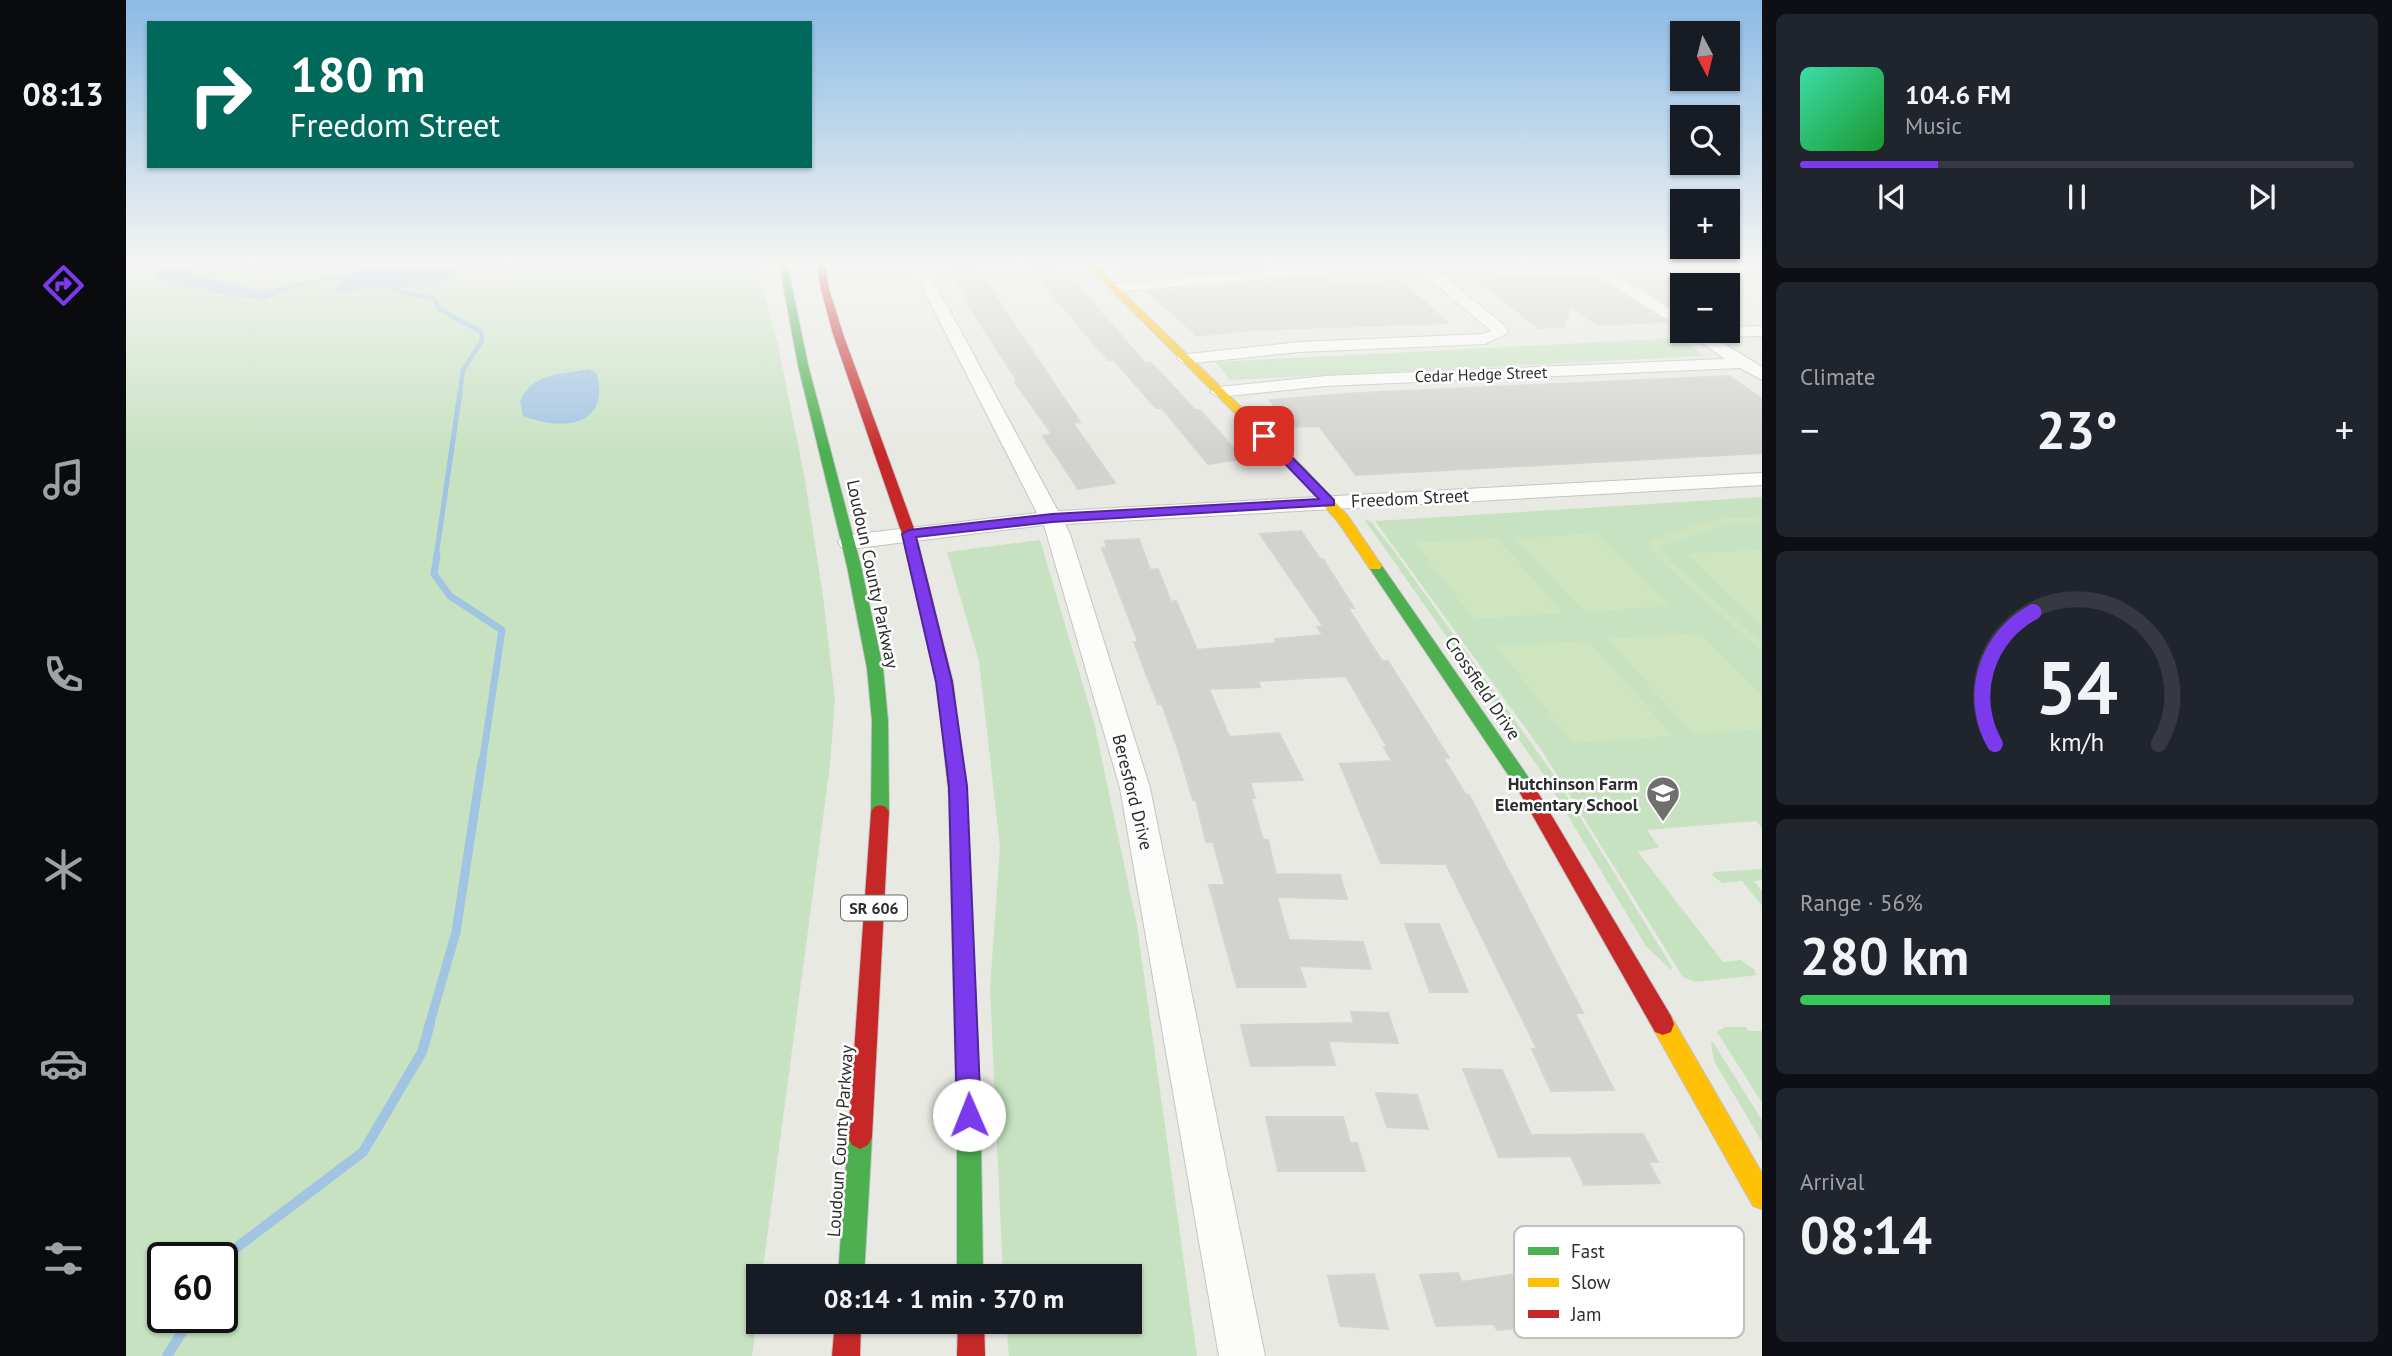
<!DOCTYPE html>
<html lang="en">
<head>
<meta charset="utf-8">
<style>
  :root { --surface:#171b24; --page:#20242c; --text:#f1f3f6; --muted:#9ea1a6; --line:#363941; --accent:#7c3aed }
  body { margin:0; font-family:"PT Sans",sans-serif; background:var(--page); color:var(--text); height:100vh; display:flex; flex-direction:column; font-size:26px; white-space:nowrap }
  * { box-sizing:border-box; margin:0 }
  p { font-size:23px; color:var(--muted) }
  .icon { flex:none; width:38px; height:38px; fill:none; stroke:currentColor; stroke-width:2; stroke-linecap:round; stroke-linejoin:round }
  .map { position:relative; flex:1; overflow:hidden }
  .panel { display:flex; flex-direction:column; gap:14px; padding:14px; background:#0d0f14; width:630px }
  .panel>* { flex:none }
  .guide { position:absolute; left:21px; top:21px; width:665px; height:147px; border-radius:0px; box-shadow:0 2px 5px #0004; background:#00695c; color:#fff; overflow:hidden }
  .needle { width:46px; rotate:173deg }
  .buttons { position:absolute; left:1544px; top:21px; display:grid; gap:14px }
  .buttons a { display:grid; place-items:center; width:70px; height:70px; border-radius:0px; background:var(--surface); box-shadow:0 2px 5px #0004; font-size:35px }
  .speed { position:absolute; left:21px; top:1242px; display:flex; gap:14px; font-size:35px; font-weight:700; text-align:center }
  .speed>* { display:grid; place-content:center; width:91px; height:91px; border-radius:50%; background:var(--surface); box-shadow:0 2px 5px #0004; line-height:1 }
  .speed .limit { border:4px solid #111; border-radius:10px; background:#fff; color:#111 }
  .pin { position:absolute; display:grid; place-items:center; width:60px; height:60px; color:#fff; margin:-30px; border-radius:14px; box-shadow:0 4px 10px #0006 }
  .me { position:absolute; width:77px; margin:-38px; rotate:359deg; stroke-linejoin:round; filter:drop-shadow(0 0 5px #0008) }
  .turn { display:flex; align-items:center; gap:24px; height:147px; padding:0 28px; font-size:32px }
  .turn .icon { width:91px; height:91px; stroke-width:2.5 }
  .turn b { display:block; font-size:49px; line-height:60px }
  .big { font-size:52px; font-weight:600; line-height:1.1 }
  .panel .tile { flex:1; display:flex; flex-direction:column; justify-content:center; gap:10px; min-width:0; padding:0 24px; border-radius:10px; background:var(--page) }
  .panel .dial { align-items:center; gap:0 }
  .dial svg { height:182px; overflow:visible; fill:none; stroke:var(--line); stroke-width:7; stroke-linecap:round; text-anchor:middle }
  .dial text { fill:var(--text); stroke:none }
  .song { display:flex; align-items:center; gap:21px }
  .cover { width:84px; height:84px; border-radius:10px; background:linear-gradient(135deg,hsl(160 70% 55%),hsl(130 70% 35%)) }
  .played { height:7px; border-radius:4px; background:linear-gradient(90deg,var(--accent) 25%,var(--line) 25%) }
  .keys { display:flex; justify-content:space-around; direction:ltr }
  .heat { display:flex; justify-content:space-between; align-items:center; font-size:38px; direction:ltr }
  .charge { height:10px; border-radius:5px; background:linear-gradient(90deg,#34c759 56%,var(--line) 0) }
  .trip { position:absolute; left:620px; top:1264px; width:396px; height:70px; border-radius:0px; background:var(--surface); box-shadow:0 2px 5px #0004; font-weight:600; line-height:70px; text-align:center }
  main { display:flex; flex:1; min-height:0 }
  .tab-bar { display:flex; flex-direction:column; width:126px; justify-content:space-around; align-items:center; background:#090b0e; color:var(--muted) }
  .tab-bar .icon { width:49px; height:49px }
  .tab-bar .current { color:var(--accent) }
  .tab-bar b { font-size:32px; color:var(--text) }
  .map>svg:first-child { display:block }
  .green { fill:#c7e2c1; fill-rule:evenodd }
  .pitch { fill:#cfe5c0 }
  .water { fill:#a0c4e2 }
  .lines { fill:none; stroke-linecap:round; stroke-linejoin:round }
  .stream-far4 { stroke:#a0c4e2; stroke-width:4.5 }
  .stream-far3 { stroke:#a0c4e2; stroke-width:5 }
  .stream-far2 { stroke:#a0c4e2; stroke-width:7 }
  .stream-far1 { stroke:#a0c4e2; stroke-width:9 }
  .stream { stroke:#a0c4e2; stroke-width:10 }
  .building { fill:#d2d2cf; stroke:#d4d4d0; stroke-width:2 }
  .street-casing { stroke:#c4c4c3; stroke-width:2 }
  .fast-casing { stroke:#c4c4c3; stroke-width:2 }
  .slow-casing { stroke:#c4c4c3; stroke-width:2 }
  .jam-casing { stroke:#c4c4c3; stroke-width:2 }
  .street { fill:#fcfcfb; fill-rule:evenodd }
  .fast { fill:#4caf50; fill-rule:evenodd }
  .slow { fill:#ffc107; fill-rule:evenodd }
  .jam { fill:#c62828; fill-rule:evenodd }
  .route { fill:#7c3aed; stroke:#51269a; stroke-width:2 }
  .labels { text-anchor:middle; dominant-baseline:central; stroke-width:5; stroke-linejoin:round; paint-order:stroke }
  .far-street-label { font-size:16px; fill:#2d2d2d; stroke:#fff }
  .shield { fill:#fff; stroke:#6c6c6c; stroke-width:2 }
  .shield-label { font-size:16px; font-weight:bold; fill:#2d2d2d }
  .street-label { font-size:18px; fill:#2d2d2d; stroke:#fff }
  .poi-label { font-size:18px; font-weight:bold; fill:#2d2d2d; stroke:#fff; text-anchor:end }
  .key { fill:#fff; stroke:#c0c0c0; stroke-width:2 }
  .key-label { font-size:19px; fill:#2d2d2d }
</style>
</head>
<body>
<main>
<nav class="tab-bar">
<b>08:13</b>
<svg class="icon current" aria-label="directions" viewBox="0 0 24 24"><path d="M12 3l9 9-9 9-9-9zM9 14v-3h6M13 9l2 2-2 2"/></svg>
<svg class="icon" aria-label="music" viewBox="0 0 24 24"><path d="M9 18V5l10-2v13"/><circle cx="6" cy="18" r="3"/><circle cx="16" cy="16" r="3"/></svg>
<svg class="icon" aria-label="phone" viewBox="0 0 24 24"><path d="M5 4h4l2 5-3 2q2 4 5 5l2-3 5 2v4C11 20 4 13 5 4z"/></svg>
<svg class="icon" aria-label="climate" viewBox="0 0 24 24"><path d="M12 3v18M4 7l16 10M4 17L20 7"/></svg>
<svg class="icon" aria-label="car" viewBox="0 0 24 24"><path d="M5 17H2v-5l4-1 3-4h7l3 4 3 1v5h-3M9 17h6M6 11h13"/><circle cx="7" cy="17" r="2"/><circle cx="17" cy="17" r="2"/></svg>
<svg class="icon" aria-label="filters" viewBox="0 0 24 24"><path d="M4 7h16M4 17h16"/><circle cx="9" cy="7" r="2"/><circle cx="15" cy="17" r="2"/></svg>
</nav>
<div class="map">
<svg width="1636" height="1356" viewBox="0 0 1636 1356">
  <rect width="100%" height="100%" fill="#e9e9e4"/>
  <path class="green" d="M20,263H635V284L652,345L679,480L697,596L709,699L704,765L636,1276H632V1311L626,1356H0V274ZM37,1258H96V1318H37Z
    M1554,338L1578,356L1104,380L1090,362Z
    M1636,497V828L1630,821L1521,830L1533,847L1512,852L1597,962L1615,960L1629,970L1630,975L1624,976L1570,982L1557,977L1414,748L1249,521Z
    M1238,519L1245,522L1266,548L1430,778L1546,967L1545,970L1520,946L1415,771Z
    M914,540L968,722L1011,925L1071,1356H883L880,1321H1003V1276H877L864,988L874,847L853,661L821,552Z
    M1636,869V880L1628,881L1636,891V906L1616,881L1596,883L1586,875L1588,872Z
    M1599,1027H1620L1623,1031H1636V1103L1591,1032Z
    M1587,1042L1636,1120V1142L1588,1061L1585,1043Z"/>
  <path class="pitch" d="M1636,517V523L1600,524L1534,547L1545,562L1636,643V652L1532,558C1527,552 1522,548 1525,540L1590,519Z
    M1470,533L1544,606L1458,612L1389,538Z
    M1371,538L1437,613L1348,619L1289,543Z
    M1636,550V627L1559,553Z
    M1574,633L1636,695V729L1567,734L1482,639Z
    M1463,641L1547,736L1447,743L1370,646Z"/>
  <path class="water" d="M26,263H48L76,277L137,291L246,268L259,270L285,263H340L328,278L305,285L205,292L224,275L170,287L137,300L100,295L75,288L63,289L31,278V273L23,268Z
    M463,369L471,374C484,428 435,431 397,416L394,402C406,372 435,375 463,369Z"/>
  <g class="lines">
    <path class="stream-far4" d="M207,278L233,276
      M261,281V284L271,291L309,299L313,309L355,332L356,341L337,370L334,393"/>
    <path class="stream-far3" d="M310,557L334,392"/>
    <path class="stream-far2" d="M311,555L308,574L324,596L376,630L356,764"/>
    <path class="stream-far1" d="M303,1026L330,932L356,762"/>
    <path class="stream" d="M96,1267L106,1251L237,1152L296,1052L304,1024
      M41,1356L65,1318"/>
  </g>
  <path class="building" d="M820,263H847L954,422L947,423L989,483L952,489L917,436L926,434L889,382H892L838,299H842Z
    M899,263H926L947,285H951L1019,363L1023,362L1031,369L1069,410H1074L1117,459L1082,464L1036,408H1030L988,360H982Z
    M997,263H1200L1009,280L994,266L999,265Z
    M1556,272V314L1494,274H1502Z
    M1465,275L1540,322L1471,325L1445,306L1438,327L1412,328L1352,280Z
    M1197,277H1201V283L1276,281L1322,323L1125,330L1071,336L1022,292Z
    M1603,376L1636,399V453L1230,475L1193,426L1164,427L1144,400L1233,393Z
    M1175,531L1194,559H1197L1228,608H1222L1256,661H1262L1323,758H1317L1340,795H1343L1457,1013H1449L1488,1090L1425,1091L1406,1049H1411L1320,864L1255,863L1214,764L1266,761L1258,747H1261L1220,676L1132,681L1134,687L1083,689L1102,734L1105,737L1153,733L1177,780L1124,782L1129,798H1125L1137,840H1142L1150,874L1214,875L1221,899L1151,897L1163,940L1237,942L1245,969L1173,966L1180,987H1111L1083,885H1099L1087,842H1080L1070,800H1067L1053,752L1036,704H1032L1016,663L1008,642H1012L976,548H981L979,541L1013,539L1024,570L1032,569L1045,602L1050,601L1071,650L1151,643L1149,639L1197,635L1191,627L1197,626L1134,534Z
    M1279,924H1313L1342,992H1304Z
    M1225,1012L1262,1013L1272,1043L1202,1041L1209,1065L1125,1066L1115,1025L1228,1023Z
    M1337,1069L1376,1070L1405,1135L1517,1134L1532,1162H1522L1534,1183L1458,1185L1445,1156L1373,1157Z
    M1250,1093L1291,1095L1302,1129L1261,1127Z
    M1140,1117H1217L1224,1143H1231L1239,1171H1152Z
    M1332,1273L1336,1282L1390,1274L1412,1326L1371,1330L1368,1324L1310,1326L1294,1275Z
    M1248,1274L1262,1329L1214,1326L1202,1276Z"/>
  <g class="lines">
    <g class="street-casing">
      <path id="street" d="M784,263H798L932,511L1636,473V485L939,524L944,534L1024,788L1139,1356H1093L994,788L918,525L723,549L715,547L712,542L715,537L723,535L911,513Z
        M1350,263H1611L1604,267L1481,269L1556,317V329L1462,270L1313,272L1379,326L1382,333L1359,344L1173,352L1059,364L1051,359L1053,355L1173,342L1357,334L1365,331L1296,273L1197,274L988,292L981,288L988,284L1197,266Z
        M1636,326V336L1587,337L1636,367V380L1614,368L1200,386L1093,397L1084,392L1093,387L1200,376L1599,359L1559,331H1601V327Z"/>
    </g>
    <g class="fast-casing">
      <path id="fast" d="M653,263H661L682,365L735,566L757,668L762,721L763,812L760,817L754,819L748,817L745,812L746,721L741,668L721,566L672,365Z
        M1249,562L1254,563L1405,781L1408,786L1405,791L1399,793L1393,791L1242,566Z
        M832,790L838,792L841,797L855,1141L857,1276H831V1141L823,797L826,792Z
        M734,1125L742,1129L746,1137L738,1276H712L722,1137L726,1129Z"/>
    </g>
    <g class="slow-casing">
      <path id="slow" d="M958,263H967L1179,469L1222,516L1256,566L1254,569H1244L1212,522L1171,475Z
        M1537,1013L1545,1016L1636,1173V1209L1627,1206L1529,1032L1526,1024L1529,1016Z"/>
    </g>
    <g class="jam-casing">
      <path id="jam" d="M0,263H8L0,268Z
        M691,263H699L703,289L717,334L790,534L827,682L841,797L838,802L832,804L826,802L823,797L811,682L776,534L707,334L695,289Z
        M1399,779L1405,781L1545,1016L1548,1024L1545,1032L1537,1035L1529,1032L1390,786L1393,781Z
        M754,805L760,807L763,812L746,1137L742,1145L734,1149L726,1145L722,1137L745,812L748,807Z
        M709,1321H735L734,1356H706Z
        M832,1321H858L859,1356H831Z"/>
    </g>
    <use href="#street" class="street"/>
    <use href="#fast" class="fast"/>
    <use href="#slow" class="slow"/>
    <use href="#jam" class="jam"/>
  </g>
  <linearGradient id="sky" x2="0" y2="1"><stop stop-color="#8bbae6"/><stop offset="0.58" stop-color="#f5f5f3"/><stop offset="1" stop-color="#f5f5f3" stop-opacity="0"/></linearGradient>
  <rect width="1636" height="453" fill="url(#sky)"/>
  <path class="route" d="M1134,433H1142L1208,500V505L926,522L790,537L826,682L841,786L855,1115L851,1124L843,1127L834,1124L831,1115L823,786L810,682L776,534L783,530L926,514L1193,499L1134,438Z"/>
  <defs>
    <g id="school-pin" transform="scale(1.75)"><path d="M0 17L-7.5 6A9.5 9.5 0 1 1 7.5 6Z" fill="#6f6f6d" stroke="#fff"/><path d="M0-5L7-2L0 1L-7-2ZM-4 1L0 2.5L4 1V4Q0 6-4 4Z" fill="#fff"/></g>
  </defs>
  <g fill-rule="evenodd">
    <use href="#school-pin" x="1537" y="793"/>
  </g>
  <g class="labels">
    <g class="far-street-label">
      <text transform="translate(1355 374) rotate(-2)">Cedar Hedge Street</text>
    </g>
    <rect class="shield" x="715" y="895.5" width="66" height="25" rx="5"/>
    <g class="shield-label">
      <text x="748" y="908">SR 606</text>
    </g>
    <g class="street-label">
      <text transform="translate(1284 498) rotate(-3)">Freedom Street</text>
      <text transform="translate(747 574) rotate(78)">Loudoun County Parkway</text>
      <text transform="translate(1357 688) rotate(56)">Crossfield Drive</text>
      <text transform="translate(1007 792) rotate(76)">Beresford Drive</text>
      <text transform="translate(714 1141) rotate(-86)">Loudoun County Parkway</text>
    </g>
    <g class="poi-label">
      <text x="1512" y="783">Hutchinson Farm<tspan x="1512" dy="21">Elementary School</tspan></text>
    </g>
  </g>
  <rect x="1388" y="1226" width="230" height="112" rx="10" class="key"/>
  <rect x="1402" y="1247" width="31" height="8" fill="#4caf50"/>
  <rect x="1402" y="1278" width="31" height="9" fill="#ffc107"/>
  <rect x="1402" y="1310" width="31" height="8" fill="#c62828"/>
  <g class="key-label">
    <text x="1445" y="1258">Fast</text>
    <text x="1445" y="1289">Slow</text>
    <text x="1445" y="1321">Jam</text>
  </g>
</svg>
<div class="buttons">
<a><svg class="needle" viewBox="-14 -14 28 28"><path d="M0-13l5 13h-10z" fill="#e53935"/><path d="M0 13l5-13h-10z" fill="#9ea1a6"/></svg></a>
<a><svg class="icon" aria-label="search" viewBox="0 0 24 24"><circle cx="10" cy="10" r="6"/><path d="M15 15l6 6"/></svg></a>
<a>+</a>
<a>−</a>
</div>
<div class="speed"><div class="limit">60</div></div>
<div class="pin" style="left:1138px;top:436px;background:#d93025"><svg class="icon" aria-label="arrive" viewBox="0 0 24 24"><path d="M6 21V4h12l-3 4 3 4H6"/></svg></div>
<svg class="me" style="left:843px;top:1115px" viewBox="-20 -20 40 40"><circle r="19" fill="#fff"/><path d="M0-13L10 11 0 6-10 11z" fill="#7c3aed"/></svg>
<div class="trip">08:14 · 1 min · 370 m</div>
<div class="guide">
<div class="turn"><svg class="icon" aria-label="right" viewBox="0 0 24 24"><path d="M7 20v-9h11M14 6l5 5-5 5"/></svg><div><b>180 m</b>Freedom Street</div></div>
</div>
</div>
<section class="panel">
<div class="tile">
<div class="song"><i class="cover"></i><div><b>104.6 FM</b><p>Music</p></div></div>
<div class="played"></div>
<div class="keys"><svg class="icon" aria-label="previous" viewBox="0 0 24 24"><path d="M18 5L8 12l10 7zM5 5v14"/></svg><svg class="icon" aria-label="pause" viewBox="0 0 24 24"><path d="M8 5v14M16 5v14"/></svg><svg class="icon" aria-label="next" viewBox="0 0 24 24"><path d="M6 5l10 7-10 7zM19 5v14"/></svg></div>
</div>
<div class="tile"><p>Climate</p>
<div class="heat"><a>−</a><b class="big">23°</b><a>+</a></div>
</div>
<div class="tile dial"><svg viewBox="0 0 100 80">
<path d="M14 69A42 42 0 1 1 86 69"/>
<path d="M14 69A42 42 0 0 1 31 11" stroke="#7c3aed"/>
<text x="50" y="56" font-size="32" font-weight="700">54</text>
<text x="50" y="72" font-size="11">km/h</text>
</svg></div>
<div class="tile"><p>Range · 56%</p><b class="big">280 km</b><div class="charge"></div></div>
<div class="tile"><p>Arrival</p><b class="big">08:14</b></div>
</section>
</main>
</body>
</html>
